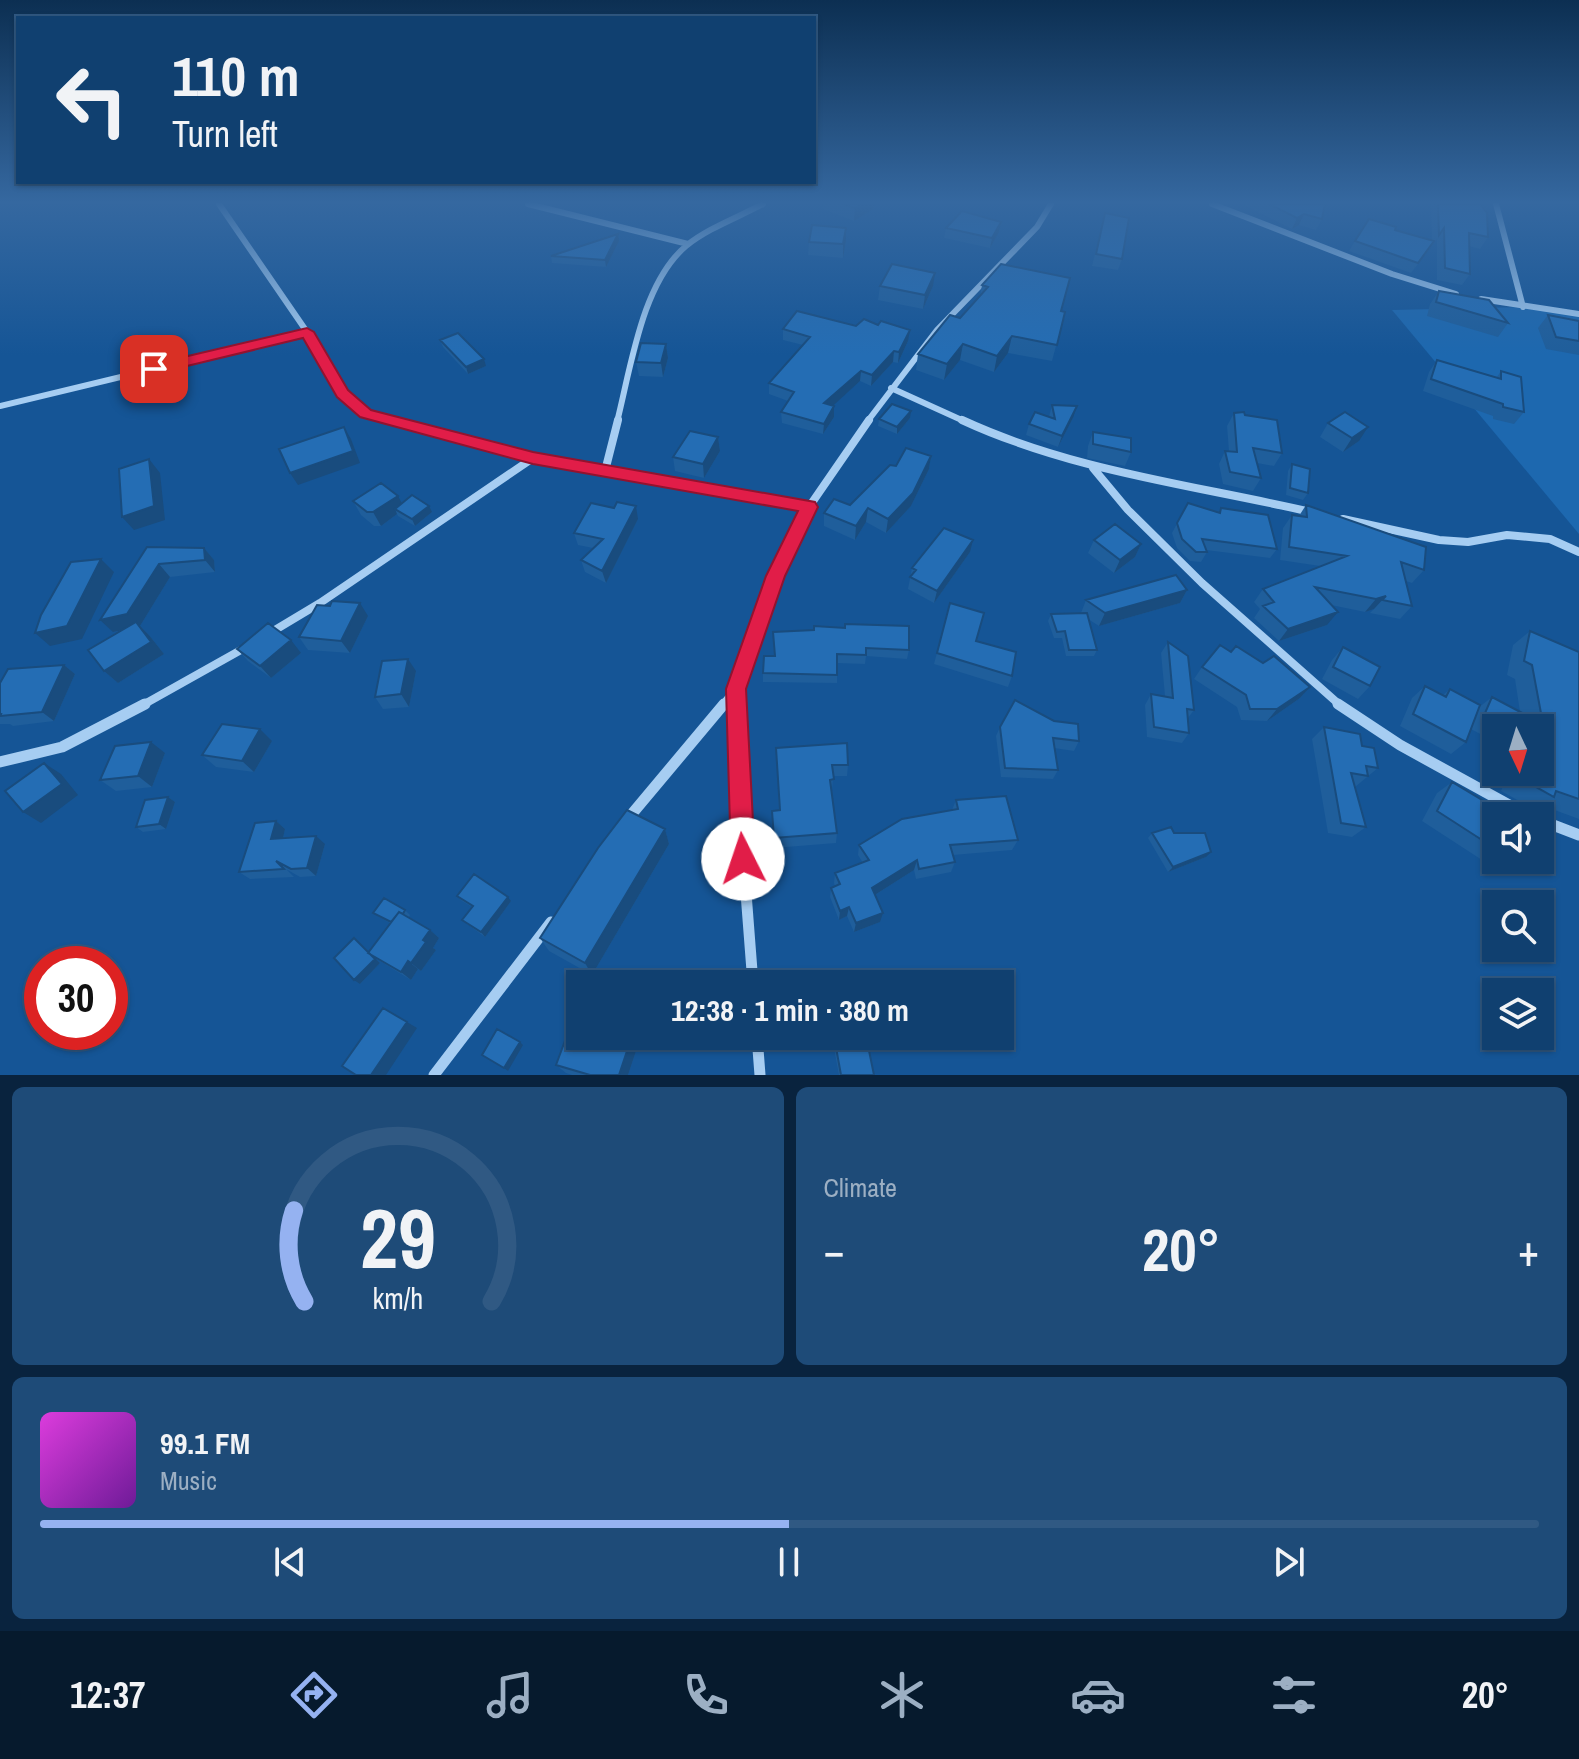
<!DOCTYPE html>
<html lang="en">
<head>
<meta charset="utf-8">
<style>
  :root { --surface:#104070; --page:#1e4b78; --text:#f1f3f6; --muted:#9cafc3; --line:#305983; --accent:#95b2f1 }
  body { margin:0; font-family:"Archivo Narrow",sans-serif; background:var(--page); color:var(--text); height:100vh; display:flex; flex-direction:column; font-size:30px; white-space:nowrap }
  * { box-sizing:border-box; margin:0 }
  p { font-size:26px; color:var(--muted) }
  .icon { flex:none; width:44px; height:44px; fill:none; stroke:currentColor; stroke-width:2; stroke-linecap:round; stroke-linejoin:round }
  .map { position:relative; height:1075px; overflow:hidden }
  .drawer { display:flex; flex-direction:column; gap:12px; padding:12px; background:#09233e; flex:1 }
  .drawer>* { flex:none }
  .guide { position:absolute; left:16px; top:16px; width:800px; height:168px; border-radius:0px; box-shadow:0 2px 6px #0004,0 0 0 2px var(--line); background:#104070; color:var(--text); overflow:hidden }
  .needle { width:52px; rotate:176deg }
  .tools { position:absolute; left:1482px; top:714px; display:grid; gap:16px }
  .tools a { display:grid; place-items:center; width:72px; height:72px; border-radius:0px; background:var(--surface); box-shadow:0 2px 6px #0004,0 0 0 2px var(--line); font-size:40px }
  .speed { position:absolute; left:24px; top:946px; display:flex; gap:16px; font-size:40px; font-weight:700; text-align:center }
  .speed>* { display:grid; place-content:center; width:104px; height:104px; border-radius:50%; background:var(--surface); box-shadow:0 2px 6px #0004,0 0 0 2px var(--line); line-height:1 }
  .speed .limit { border:12px solid #d22; background:#fff; color:#111 }
  .pin { position:absolute; display:grid; place-items:center; width:68px; height:68px; color:#fff; margin:-34px; border-radius:16px; box-shadow:0 4px 12px #0006 }
  .me { position:absolute; width:88px; margin:-44px; rotate:356deg; stroke-linejoin:round; filter:drop-shadow(0 0 6px #0008) }
  .turn { display:flex; align-items:center; gap:28px; height:168px; padding:0 24px; font-size:36px }
  .turn .icon { width:104px; height:104px; stroke-width:2.5 }
  .turn b { display:block; font-size:56px; line-height:68px }
  .big { font-size:60px; font-weight:700; line-height:1.1 }
  .drawer .card { flex:1; display:flex; flex-direction:column; justify-content:center; gap:12px; min-width:0; padding:0 28px; border-radius:12px; background:var(--page) }
  .drawer .dial { align-items:center; gap:0 }
  .dial svg { height:208px; overflow:visible; fill:none; stroke:var(--line); stroke-width:7; stroke-linecap:round; text-anchor:middle }
  .dial text { fill:var(--text); stroke:none }
  .song { display:flex; align-items:center; gap:24px }
  .cover { width:96px; height:96px; border-radius:12px; background:linear-gradient(135deg,hsl(300 70% 55%),hsl(280 70% 35%)) }
  .played { height:8px; border-radius:4px; background:linear-gradient(90deg,var(--accent) 50%,var(--line) 50%) }
  .keys { display:flex; justify-content:space-around; direction:ltr }
  .heat { display:flex; justify-content:space-between; align-items:center; font-size:44px; direction:ltr }
  .drawer .tiles { flex:1; display:grid; gap:12px; grid-template-columns:1fr 1fr }
  .card:last-child { grid-column:span 2 }
  .trip { position:absolute; left:566px; top:970px; width:448px; height:80px; border-radius:0px; background:var(--surface); box-shadow:0 2px 6px #0004,0 0 0 2px var(--line); font-weight:700; line-height:80px; text-align:center }
  .tab-bar { display:flex; height:128px; justify-content:space-around; align-items:center; background:#061a2d; color:var(--muted) }
  .tab-bar .icon { width:56px; height:56px }
  .tab-bar .active { color:var(--accent) }
  .tab-bar b { font-size:36px; color:var(--text) }
  .map>svg:first-child { display:block }
  .green { fill:#1d68af }
  .lines { fill:none; stroke-linecap:round; stroke-linejoin:round }
  .street-far2 { stroke:#a6cdf2; stroke-width:6 }
  .street-far1 { stroke:#a6cdf2; stroke-width:8 }
  .street { stroke:#a6cdf2; stroke-width:11 }
  .wall { fill:#1f5e9b; fill-rule:evenodd }
  .shaded-wall { fill:#194c7e }
  .building { fill:#246db4; stroke:#194c7e; stroke-width:2 }
  .route { fill:#e11d48; stroke:#92132f; stroke-width:2 }
</style>
</head>
<body>
<div class="map">
<svg width="1579" height="1075" viewBox="0 0 1579 1075">
  <rect width="100%" height="100%" fill="#155596"/>
  <path class="green" d="M1523,307L1579,314V534L1392,310Z"/>
  <g class="lines">
    <path class="street-far2" d="M219,204L307,332L343,393L365,414L396,422
      M528,204L688,244
      M1212,204L1392,274L1456,294
      M1496,204L1523,307
      M1481,299L1579,314
      M891,388L966,422
      M0,406L307,332
      M617,422C631,367 642,283 686,246C708,228 739,217 763,204
      M867,422L937,330L1037,227L1051,204"/>
    <path class="street-far1" d="M389,420L533,458L809,507
      M962,420C1072,471 1194,485 1311,512
      M1093,468L1128,510L1202,583L1341,706
      M605,471L618,420
      M1343,519L1439,540L1468,542L1507,535L1550,539L1579,552
      M270,633L320,603L533,458
      M141,706L248,646
      M722,706L735,690
      M737,706L736,689L775,576L809,507L869,420"/>
    <path class="street" d="M737,704L741,828L753,984
      M1338,704L1400,745L1529,816
      M0,762L62,747L145,704
      M1540,820L1579,835
      M626,821L724,704
      M757,1036L760,1075
      M434,1075L551,922"/>
  </g>
  <path class="wall" d="M823,204H874L873,209L854,221L823,209Z
    M1242,204H1325L1322,219L1316,230L1299,225L1292,229Z
    M1431,204H1480L1488,237L1480,249L1469,246L1470,274L1462,285L1437,280V239L1411,273L1349,251L1355,241L1395,230L1432,241Z
    M1105,213L1122,259L1118,270L1092,266Z
    M1001,222L999,232L990,248L944,238L946,228Z
    M619,241L606,267L552,263L551,256Z
    M846,241L843,258L808,255L809,242Z
    M982,285L1065,312L1052,361L1008,353L994,372L960,360L944,380L916,370L918,354L960,318L980,297Z
    M880,286H933L923,309L878,300Z
    M1439,291L1508,323L1498,337L1427,316L1430,304Z
    M1548,315L1579,321V355L1546,349L1538,328Z
    M783,329L908,341L898,363L893,362L871,386L860,381L833,405L834,417L823,434L782,423L781,412L788,401L769,394V383L803,345L783,340Z
    M440,340L486,366L468,374L443,347Z
    M666,344L668,358L663,377L639,376L636,362Z
    M1437,360L1497,377L1501,371L1524,412L1514,424L1493,419V416L1423,391L1429,372Z
    M1052,405L1073,418L1058,447L1026,435L1029,424L1049,417Z
    M1234,413L1245,415L1282,453L1274,466L1257,463L1261,478L1253,491L1223,484L1219,464L1225,451H1229L1227,426Z
    M910,418L897,434L878,426L879,419Z
    M1328,423L1359,441L1343,452L1320,437Z
    M1093,432L1131,452L1125,466L1087,458L1088,446Z
    M718,437L720,451L704,478L675,471L673,457Z
    M931,456L929,469L911,506L886,533L866,522L855,540L824,526V513L850,505L896,466Z
    M1292,464L1308,493L1303,500L1286,495L1288,471Z
    M353,501L402,504L432,512L415,526L398,516L397,514L381,526H374L361,515Z
    M1188,503L1219,512L1221,508L1277,549L1270,558L1206,550L1207,552L1201,562L1190,561L1177,548L1172,533Z
    M1306,505L1424,570L1412,583L1406,581L1412,606L1400,619L1370,613L1374,609L1365,612L1331,605L1327,625L1279,641L1254,618L1260,609L1254,602L1263,589L1320,566L1280,560L1283,528L1292,515L1299,516Z
    M638,519L606,583L585,572L581,560L593,548L578,545L574,533Z
    M1094,540L1141,544L1135,557L1114,573L1088,553Z
    M147,547L204,548L214,560L215,572L170,577L140,626L149,635L164,654L118,683L104,671L120,631L113,632Z
    M970,552L934,603L908,589L912,568Z
    M1187,590L1180,603L1099,626L1088,619L1097,650L1094,656H1066L1062,638H1054L1048,621L1051,614L1081,613L1086,600Z
    M950,603L976,641L1012,676L1008,687L934,664Z
    M330,606L368,616L350,653L308,650L299,637Z
    M1530,631L1579,652V819L1541,805L1534,809L1501,791L1503,786L1484,775L1495,742L1471,729L1466,742L1451,754L1400,726L1412,698L1425,686L1443,695L1450,689L1478,708L1492,697L1520,712L1515,679L1507,675L1513,645ZM1496,728H1540V772H1496Z
    M773,632L909,650L907,659L866,656L865,664L837,663V683L763,682V673L774,656Z
    M1168,642L1194,710L1188,718L1189,733L1182,743L1147,737L1145,705L1151,694L1165,696L1161,653Z
    M1343,647L1370,686L1358,699L1322,679L1332,660Z
    M237,649L301,653L271,678L248,661Z
    M1231,652L1263,663L1310,687L1300,698L1267,721L1241,720L1237,707L1194,679L1202,667Z
    M64,665L75,674L54,721L13,726L10,724H0V683Z
    M416,671L409,707L383,709L375,697Z
    M1000,727L1079,741L1074,751L1054,748L1058,770L1053,779L1001,777L996,736Z
    M1324,727L1362,746L1378,768L1355,787L1366,827L1352,837L1328,833L1312,739Z
    M272,741L254,772L216,767L202,755Z
    M776,748L848,765L847,776H833L832,790L837,833L836,843L774,848L772,811L779,810Z
    M165,753L152,787L116,791L100,780Z
    M1452,782L1485,822L1496,828V860H1521L1519,864L1502,873L1422,821L1437,793Z
    M168,797L175,802L166,829L143,832L136,827Z
    M956,800L1018,840L1012,850L953,855L955,862L951,872L916,879L914,870L875,895L880,922L854,932L847,916L839,920L830,897L831,888L835,886L834,883L835,873L863,863L858,855L859,845L952,810Z
    M276,821L285,829L283,838L325,844L316,876L300,877L286,869L294,877L250,879L239,872Z
    M665,829L669,844L592,975L549,951L540,938Z
    M1152,833H1174L1206,857L1168,872L1148,838Z
    M457,896L511,901L485,937L467,924L462,920L472,907L462,901Z
    M405,910L410,915L409,917L430,930L439,938L433,948L436,950L421,971L418,969L411,980L375,958L380,963L360,984V943L369,952L390,923L379,917L373,913Z
    M641,1036L628,1075H572L566,1073L556,1065Z
    M835,1042L874,1075H839L834,1048Z"/>
  <path class="shaded-wall" d="M862,204H874L873,209L854,221L855,208Z
    M1304,214L1299,225L1292,229L1297,218Z
    M1001,222L999,232L990,248L992,238Z
    M846,228V241L843,258V244Z
    M618,234L619,241L606,267L605,260Z
    M935,273L933,286L923,309L925,295Z
    M910,330L908,341L898,363L899,352Z
    M1012,336L1008,353L994,372L997,356Z
    M666,344L668,358L663,377L661,363Z
    M963,344L960,360L944,380L947,364Z
    M894,351L893,362L871,386L872,375Z
    M484,359L486,366L468,374L466,367Z
    M861,371L860,381L824,414V403Z
    M834,406V417L823,434L824,424Z
    M1077,406L1073,418L1058,447L1062,436Z
    M911,411L910,418L897,434V427Z
    M344,427L351,439L360,463L298,485L290,473Z
    M1368,427L1359,441L1343,452L1352,438Z
    M718,437L720,451L704,478L703,464Z
    M931,456L929,469L911,506L886,533L888,519Z
    M149,459L160,473L165,520L134,530L122,517Z
    M398,496L405,509H395L397,514L381,526L373,512Z
    M429,506L432,512L415,526L412,519Z
    M636,506L638,519L606,583L602,571Z
    M868,508L866,522L855,540L856,526Z
    M973,540L970,552L934,603L937,591Z
    M1141,544L1135,557L1114,573L1120,560Z
    M204,548L214,560L215,572L205,560Z
    M101,559L114,572L82,639L50,646L35,633Z
    M159,564L170,577L140,626L149,635L164,654L118,683L104,671L140,627L113,632L100,620Z
    M1187,590L1180,603L1099,626L1105,613Z
    M1386,596L1374,609L1365,612L1376,599Z
    M360,603L368,616L350,653L341,641Z
    M1338,612L1327,625L1279,641L1288,629Z
    M291,640L301,653L271,678L260,666Z
    M408,659L416,671L409,707L401,694Z
    M64,665L75,674L54,721L42,712Z
    M1310,687L1300,698L1267,721L1277,709Z
    M260,729L272,741L254,772L242,761Z
    M151,742L165,753L152,787L138,776Z
    M44,763L61,774L78,795L41,823L23,812Z
    M168,797L175,802L166,829L159,824Z
    M276,821L285,829L281,847L271,839Z
    M665,829L669,844L592,975L585,963Z
    M316,836L325,844L316,876L307,868Z
    M1211,852L1206,857L1168,872L1173,867Z
    M917,860L914,870L870,898L872,888Z
    M508,897L511,901L485,937L481,932Z
    M849,907L847,916L839,920L840,911Z
    M883,913L880,922L854,932L856,923Z
    M430,930L439,938L433,948L436,950L421,971L411,963L423,940Z
    M370,953L380,963L360,984L354,980Z
    M408,961L418,969L411,980L401,972Z
    M407,1022L417,1028L386,1075H371Z
    M632,1036H641L628,1075H619Z
    M520,1042L523,1045L508,1071L504,1068Z"/>
  <path class="building" d="M844,204H862L855,208Z
    M1269,204H1325L1322,219L1304,214L1297,218Z
    M1438,204H1480L1487,213L1488,237L1469,233L1470,274L1445,268L1444,228L1439,235Z
    M962,211L1001,222L992,238L946,228Z
    M1105,213L1129,218L1122,259L1096,254Z
    M1369,219L1396,227L1395,230L1434,241L1418,263L1355,241Z
    M812,225L846,228L843,244L809,242Z
    M618,234L605,260L551,256Z
    M892,264L935,273L925,295L880,286Z
    M1001,264L1070,278L1061,311L1065,312L1057,345L1012,336L997,356L963,344L947,364L918,354L950,315L960,318L988,287L982,285Z
    M1439,291L1489,300L1508,323L1436,302Z
    M797,311L856,326L864,319L878,325L881,321L910,330L899,352L894,351L872,375L861,371L824,403L834,406L824,424L781,412L794,392L769,383L810,337L783,329Z
    M1548,315L1579,321V341L1556,337Z
    M458,333L484,359L466,367L440,340Z
    M641,343L666,344L661,363L636,362Z
    M1437,360L1501,379V371L1521,377L1524,412L1503,407V404L1431,379Z
    M892,404L911,411L897,427L879,419Z
    M1052,405L1077,406L1062,436L1029,424L1035,412L1055,419Z
    M1244,412L1245,415L1277,420L1282,453L1253,448L1261,478L1230,472L1225,451L1237,452L1234,413Z
    M1345,412L1368,427L1352,438L1328,423Z
    M344,427L353,451L290,473L279,449Z
    M690,431L718,437L703,464L673,457Z
    M1093,432L1131,438V452L1093,444Z
    M906,448L931,456L913,493L888,519L868,508L856,526L824,513L834,499L850,505L890,465L896,466Z
    M149,459L154,506L122,517L119,469Z
    M1292,464L1310,469L1308,493L1290,488Z
    M381,483L398,496L373,512H367L353,501Z
    M412,495L429,506L412,519L395,509Z
    M617,502L636,506L602,571L581,560L603,539L574,533L591,503L614,508Z
    M1188,503L1220,513L1221,508L1268,515L1277,549L1202,539L1207,552H1196L1182,539L1177,523Z
    M1306,505L1426,547L1424,570L1401,562L1412,606L1382,600L1386,596L1376,599L1315,587L1338,612L1288,629L1263,606L1274,602L1263,589L1347,556L1289,547L1292,515L1307,517Z
    M1115,524L1141,544L1120,560L1094,540Z
    M944,528L973,540L937,591L910,577L916,570L912,568Z
    M147,547L204,548L205,560L159,564L127,614L100,620Z
    M101,559L67,626L35,633L41,615L71,562Z
    M1176,575L1187,590L1105,613L1086,600Z
    M332,601L360,603L341,641L299,637L317,605L330,606Z
    M950,603L984,613L976,641L1016,652L1012,676L937,653Z
    M1087,613L1097,650H1069L1065,631L1057,632L1051,614Z
    M136,622L151,642L104,671L88,650Z
    M268,623L291,640L260,666L237,649Z
    M845,624L909,626V650L866,648V655L837,654V675L763,673L764,656H775L773,632L814,630V626L845,628Z
    M1530,631L1579,652V799L1556,791L1554,797L1520,778L1521,773L1520,772H1540V728H1511L1485,713L1492,697L1543,724L1532,665L1524,661Z
    M1168,642L1188,656L1194,710L1187,709L1189,733L1154,727L1151,694L1173,698Z
    M1220,645L1231,652L1236,646L1263,663L1274,656L1310,687L1277,709H1250L1246,695L1202,667Z
    M1343,647L1380,667L1370,686L1333,667Z
    M408,659L401,694L375,697L382,661Z
    M64,665L42,712L0,716L1,714H0V683L8,669Z
    M1425,686L1446,697L1450,689L1480,705L1466,742L1413,714Z
    M1015,700L1054,721L1078,724L1079,741L1053,738L1058,770L1005,768L1000,727Z
    M222,724L260,729L242,761L202,755Z
    M1324,727L1360,734L1362,746L1374,748L1378,768L1366,766L1368,776L1351,773L1366,827L1341,823Z
    M151,742L138,776L100,780L115,746Z
    M847,743L848,765H832L834,779L830,780L837,833L774,838L772,811L780,810L776,748Z
    M44,763L62,784L23,812L5,791Z
    M1452,782L1492,806L1485,822L1496,828V849L1437,811Z
    M1006,796L1018,840L950,845L955,862L919,869L917,860L872,888L883,913L856,923L849,907L840,911L831,888L840,884L835,873L869,860L859,845L902,819L958,809L956,800Z
    M168,797L159,824L136,827L145,800Z
    M627,810L665,829L585,963L540,938L598,848Z
    M276,821L271,839L316,836L307,868L291,869L276,861L284,869L239,872L255,823Z
    M1171,827L1174,833H1205L1211,852L1173,867L1152,833Z
    M474,874L508,897L481,932L462,920L473,906L457,896Z
    M384,898L405,910L403,914L399,912L391,922L373,913Z
    M399,912L430,930L423,940L426,942L411,963L408,961L401,972L368,953Z
    M354,938L375,959L354,980L334,958Z
    M580,1000V1036H632L619,1075H590L556,1065Z
    M383,1008L407,1022L371,1075H356L342,1066Z
    M497,1029L520,1042L504,1068L482,1055Z
    M863,1036H866L874,1075H841L835,1042Z"/>
  <linearGradient id="sky" x2="0" y2="1"><stop stop-color="#0c2f52"/><stop offset="0.57" stop-color="#3568a0"/><stop offset="1" stop-color="#3568a0" stop-opacity="0"/></linearGradient>
  <rect width="1579" height="355" fill="url(#sky)"/>
  <path class="route" d="M307,328L314,332L348,390L371,410L533,452L815,502L818,507L785,576L746,689L755,859L752,868L743,871L735,868L731,859L726,689L766,576L798,511L533,464L360,417L337,397L303,338L154,374L146,369L154,364Z"/>
</svg>
<div class="tools">
<a><svg class="needle" viewBox="-14 -14 28 28"><path d="M0-13l5 13h-10z" fill="#e53935"/><path d="M0 13l5-13h-10z" fill="#9cafc3"/></svg></a>
<a><svg class="icon" aria-label="sound" viewBox="0 0 24 24"><path d="M4 9h4l5-4v14l-5-4H4zM17 9q2 3 0 6"/></svg></a>
<a><svg class="icon" aria-label="search" viewBox="0 0 24 24"><circle cx="10" cy="10" r="6"/><path d="M15 15l6 6"/></svg></a>
<a><svg class="icon" aria-label="layers" viewBox="0 0 24 24"><path d="M12 4l9 5-9 5-9-5zM3 14l9 5 9-5"/></svg></a>
</div>
<div class="speed"><div class="limit">30</div></div>
<div class="pin" style="left:154px;top:369px;background:#d93025"><svg class="icon" aria-label="arrive" viewBox="0 0 24 24"><path d="M6 21V4h12l-3 4 3 4H6"/></svg></div>
<svg class="me" style="left:743px;top:859px" viewBox="-20 -20 40 40"><circle r="19" fill="#fff"/><path d="M0-13L10 11 0 6-10 11z" fill="#e11d48"/></svg>
<div class="trip">12:38 · 1 min · 380 m</div>
<div class="guide">
<div class="turn"><svg class="icon" aria-label="left" viewBox="0 0 24 24"><path d="M17 20v-9H6M10 6l-5 5 5 5"/></svg><div><b>110 m</b>Turn left</div></div>
</div>
</div>
<section class="drawer">
<div class="tiles">
<div class="card dial"><svg viewBox="0 0 100 80">
<path d="M14 69A42 42 0 1 1 86 69"/>
<path d="M14 69A42 42 0 0 1 10 34" stroke="#95b2f1"/>
<text x="50" y="56" font-size="32" font-weight="700">29</text>
<text x="50" y="72" font-size="11">km/h</text>
</svg></div>
<div class="card"><p>Climate</p>
<div class="heat"><a>−</a><b class="big">20°</b><a>+</a></div>
</div>
<div class="card">
<div class="song"><i class="cover"></i><div><b>99.1 FM</b><p>Music</p></div></div>
<div class="played"></div>
<div class="keys"><svg class="icon" aria-label="previous" viewBox="0 0 24 24"><path d="M18 5L8 12l10 7zM5 5v14"/></svg><svg class="icon" aria-label="pause" viewBox="0 0 24 24"><path d="M8 5v14M16 5v14"/></svg><svg class="icon" aria-label="next" viewBox="0 0 24 24"><path d="M6 5l10 7-10 7zM19 5v14"/></svg></div>
</div>
</div>
</section>
<nav class="tab-bar">
<b>12:37</b>
<svg class="icon active" aria-label="directions" viewBox="0 0 24 24"><path d="M12 3l9 9-9 9-9-9zM9 14v-3h6M13 9l2 2-2 2"/></svg>
<svg class="icon" aria-label="music" viewBox="0 0 24 24"><path d="M9 18V5l10-2v13"/><circle cx="6" cy="18" r="3"/><circle cx="16" cy="16" r="3"/></svg>
<svg class="icon" aria-label="phone" viewBox="0 0 24 24"><path d="M5 4h4l2 5-3 2q2 4 5 5l2-3 5 2v4C11 20 4 13 5 4z"/></svg>
<svg class="icon" aria-label="climate" viewBox="0 0 24 24"><path d="M12 3v18M4 7l16 10M4 17L20 7"/></svg>
<svg class="icon" aria-label="car" viewBox="0 0 24 24"><path d="M5 17H2v-5l4-1 3-4h7l3 4 3 1v5h-3M9 17h6M6 11h13"/><circle cx="7" cy="17" r="2"/><circle cx="17" cy="17" r="2"/></svg>
<svg class="icon" aria-label="filters" viewBox="0 0 24 24"><path d="M4 7h16M4 17h16"/><circle cx="9" cy="7" r="2"/><circle cx="15" cy="17" r="2"/></svg>
<b>20°</b>
</nav>
</body>
</html>
